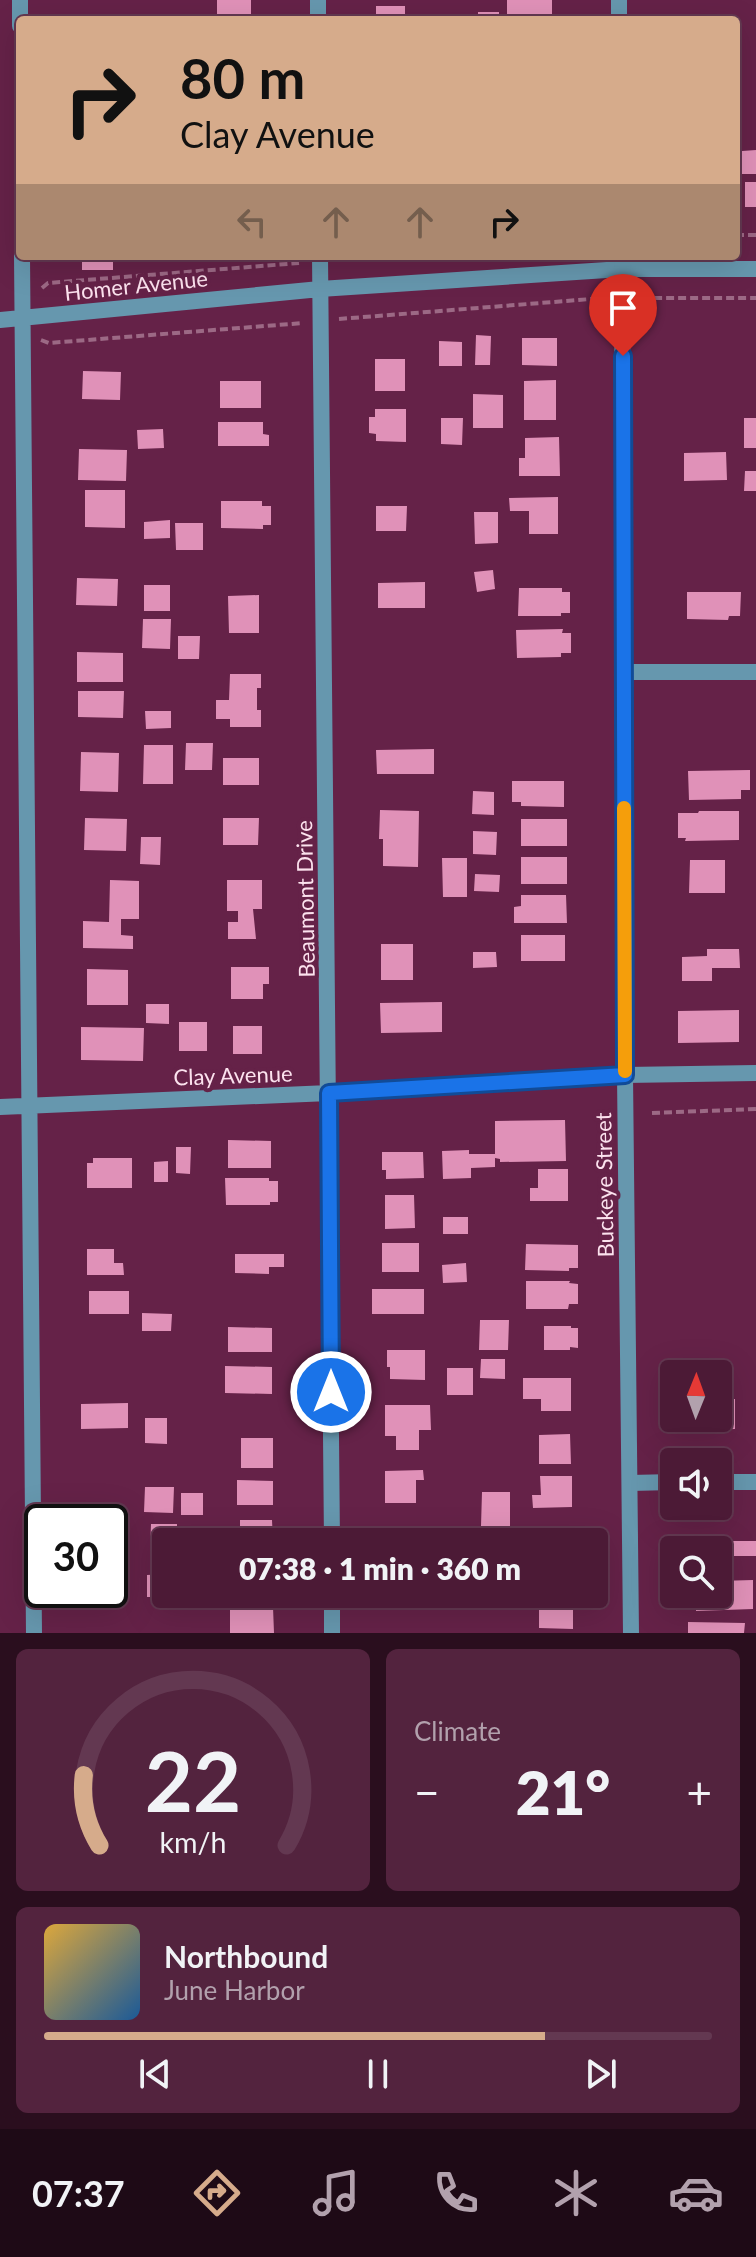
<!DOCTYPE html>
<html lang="en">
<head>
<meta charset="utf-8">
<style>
  :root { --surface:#4c1a36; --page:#53233e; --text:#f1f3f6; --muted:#b2a1ad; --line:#633851; --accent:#d6ab8b }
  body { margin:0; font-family:Lato,sans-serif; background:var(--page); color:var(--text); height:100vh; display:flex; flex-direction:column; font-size:30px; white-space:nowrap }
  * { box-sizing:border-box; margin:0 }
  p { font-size:26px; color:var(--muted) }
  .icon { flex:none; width:44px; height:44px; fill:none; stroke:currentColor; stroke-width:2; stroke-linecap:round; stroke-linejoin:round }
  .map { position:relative; height:1633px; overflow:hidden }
  .details { display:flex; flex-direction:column; gap:16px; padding:16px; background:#2a0e1e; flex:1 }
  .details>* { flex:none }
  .guide { position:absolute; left:16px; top:16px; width:724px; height:244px; border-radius:8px; box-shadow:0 8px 32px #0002,0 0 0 2px var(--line); background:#d6ab8b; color:#111; overflow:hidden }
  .needle { width:52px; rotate:1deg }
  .controls { position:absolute; left:660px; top:1360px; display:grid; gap:16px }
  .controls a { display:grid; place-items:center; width:72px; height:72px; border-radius:8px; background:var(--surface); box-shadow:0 8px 32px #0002,0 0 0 2px var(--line); font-size:40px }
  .speed { position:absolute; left:24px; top:1504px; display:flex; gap:16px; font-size:40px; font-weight:700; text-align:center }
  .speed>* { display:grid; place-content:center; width:104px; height:104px; border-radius:50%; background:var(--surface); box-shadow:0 8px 32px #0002,0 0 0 2px var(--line); line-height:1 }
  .speed .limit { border:4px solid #111; border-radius:12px; background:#fff; color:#111 }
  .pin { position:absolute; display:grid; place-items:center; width:68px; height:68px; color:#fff; margin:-82px -34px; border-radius:50% 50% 50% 0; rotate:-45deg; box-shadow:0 0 8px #0007 }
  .pin .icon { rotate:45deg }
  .me { position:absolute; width:88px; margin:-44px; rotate:0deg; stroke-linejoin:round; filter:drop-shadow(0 0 6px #0008) }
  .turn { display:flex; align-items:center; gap:28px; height:168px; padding:0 32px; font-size:36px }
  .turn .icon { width:104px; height:104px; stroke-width:2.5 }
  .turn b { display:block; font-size:56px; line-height:68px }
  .lanes { display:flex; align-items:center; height:76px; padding:0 32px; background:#0003; justify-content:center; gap:40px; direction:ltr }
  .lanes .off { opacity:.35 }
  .big { font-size:60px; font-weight:800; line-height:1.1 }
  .details .widget { flex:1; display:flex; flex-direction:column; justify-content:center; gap:12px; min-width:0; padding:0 28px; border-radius:12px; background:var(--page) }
  .details .dial { align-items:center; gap:0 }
  .dial svg { height:208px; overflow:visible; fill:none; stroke:var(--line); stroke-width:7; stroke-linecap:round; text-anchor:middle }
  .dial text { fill:var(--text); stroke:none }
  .song { display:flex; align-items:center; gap:24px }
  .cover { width:96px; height:96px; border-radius:12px; background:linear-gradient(135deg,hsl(40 70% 55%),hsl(210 70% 35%)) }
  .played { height:8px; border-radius:4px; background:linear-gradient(90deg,var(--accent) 75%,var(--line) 75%) }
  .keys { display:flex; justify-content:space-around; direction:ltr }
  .heat { display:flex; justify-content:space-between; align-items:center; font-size:44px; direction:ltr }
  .details .tiles { flex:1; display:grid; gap:16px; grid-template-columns:1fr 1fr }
  .widget:last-child { grid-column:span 2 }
  .trip { position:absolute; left:152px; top:1528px; width:456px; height:80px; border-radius:8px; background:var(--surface); box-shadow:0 8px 32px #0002,0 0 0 2px var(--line); font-weight:800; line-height:80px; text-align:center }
  .menu { display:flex; height:128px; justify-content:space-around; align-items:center; background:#1e0a16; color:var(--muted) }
  .menu .icon { width:56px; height:56px }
  .menu .current { color:var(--accent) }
  .menu b { font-size:36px; color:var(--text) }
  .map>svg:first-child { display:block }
  .building { fill:#e091b8 }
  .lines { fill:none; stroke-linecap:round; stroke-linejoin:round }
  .path { stroke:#9c6985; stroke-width:4; stroke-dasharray:8 4; stroke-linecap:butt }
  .minor { stroke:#6697ae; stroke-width:16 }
  .tertiary { stroke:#6697ae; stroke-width:16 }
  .route-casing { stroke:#114b97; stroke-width:20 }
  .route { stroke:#1a73e8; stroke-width:14 }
  .slow { stroke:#f59e0b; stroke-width:14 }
  .labels { text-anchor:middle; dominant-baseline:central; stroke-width:8; stroke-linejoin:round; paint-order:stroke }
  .street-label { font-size:22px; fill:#fce2ee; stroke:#652248 }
</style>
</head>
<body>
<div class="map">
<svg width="756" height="1633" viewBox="0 0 756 1633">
  <rect width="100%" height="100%" fill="#652248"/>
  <path class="building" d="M217,0H251V20H217Z
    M507,0H552V20H515V14H507Z
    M376,6H405V20H376Z
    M478,12H499V20H478Z
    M756,150V174H742V151Z
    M745,182H756V207H745Z
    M82,256H113V270H82Z
    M476,335L491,336L490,365H475Z
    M522,338H557V366L522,365Z
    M439,341L462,342V366H439Z
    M375,359H405V391H375Z
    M83,371L121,372L120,400L82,399Z
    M556,380V420H524V381Z
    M220,381H261V408H220Z
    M473,394L503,395V428H473Z
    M375,409H406V442L376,441V434L369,433V417H375Z
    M441,418H463L462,445L441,444Z
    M744,418H756V448H744Z
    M218,422H263V434L269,435V446H218Z
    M163,429L164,448L138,449L137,430Z
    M559,437L560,476H519V458H525V438Z
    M79,449L127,450L126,481L78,480Z
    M726,452L727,480L684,481V453Z
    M745,471H756V491H744Z
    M85,490H125V528L85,527Z
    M558,497V534H529V511H510L509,498Z
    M221,501H262V506H271V525H263V529L221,528Z
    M376,506H407L406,531H376Z
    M474,512H498V543L475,544Z
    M170,520V538L144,539V522Z
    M175,523H203V550H176Z
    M493,570L495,589L477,592L474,572Z
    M77,578L118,579L117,606L76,605Z
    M425,582V608H378V583Z
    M144,585H170V611H144Z
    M519,588H562V592H570V613H561V616H518Z
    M687,592H741L740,616H729L728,620L687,619Z
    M259,595V633H229L228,596Z
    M143,619H171L170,649L142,648Z
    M563,629L562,633H571V653H561V657L517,658L516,630Z
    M178,636H200L199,659H178Z
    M77,652L123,653V682H77Z
    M230,674H261V688H257V710H261V727H230V719H216V700H229Z
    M78,691H124L123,718L78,717Z
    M145,711H171V728L146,729Z
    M186,743H213L212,770H185Z
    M144,745H173V784H143Z
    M434,749V774H377L376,750Z
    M81,752L119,753L118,792L80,791Z
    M223,758H259V785H223Z
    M750,770V790H741V799L689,800L688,771Z
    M512,781H564V807L521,806V802H512Z
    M473,791L494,792V815L472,814Z
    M380,810L419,811L418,867L383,866V839H379Z
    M699,811H739V840L685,841L686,838H678V813H698Z
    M85,818L127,819L126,851L84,850Z
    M223,818H259L258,845H223Z
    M521,819H567V846H521Z
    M473,831L497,832L496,855L473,854Z
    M141,837H161L160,865L140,864Z
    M521,857H567V884H521Z
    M442,858H467V897H443Z
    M690,860H725V893H689Z
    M475,874L500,875L499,892L474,891Z
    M110,880L139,881V919H121V935L133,936V949L83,948V921L109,922Z
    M227,880H262V909H253L256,939H228V922H238V911H227Z
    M521,895H566L567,923H514V907L521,906Z
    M521,935H565V961H521Z
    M381,944H413V980H381Z
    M707,949H739L740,968H712V981H682V957L707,956Z
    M473,952H496L497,967L473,968Z
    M231,967H269V984H263V999H231Z
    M87,969L128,970V1005H87Z
    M442,1002V1032L381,1033L380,1003Z
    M146,1004H169V1024L146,1023Z
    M739,1010V1042L678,1043V1011Z
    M179,1022H207V1051H179Z
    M233,1026H262V1054H233Z
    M81,1027L144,1028L143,1061L81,1060Z
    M565,1120L566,1161L500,1162V1159L495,1158V1167L471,1168V1178L443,1179L442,1151L469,1150V1154H495V1121Z
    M228,1140L271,1141V1168H228Z
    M176,1147H191L190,1174L176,1173Z
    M382,1152H423L424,1178L386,1179V1170H382Z
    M93,1158H132V1188H87V1163H93Z
    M168,1161V1182H154V1162Z
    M538,1169H568V1201H530V1188H538Z
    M225,1178H269V1181H278V1202H270V1205H226Z
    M385,1195H414L415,1228L385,1229Z
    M443,1217H468V1234H443Z
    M382,1243H419V1272H382Z
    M526,1244L578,1245V1268H569V1271L525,1270Z
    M87,1249H114V1263H123L124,1275H87Z
    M235,1254H284V1267H269V1274L235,1273Z
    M466,1263L467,1282L443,1283L442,1265Z
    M526,1281H570L569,1283L578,1284V1304H569L568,1309H526Z
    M372,1289H424V1314H372Z
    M89,1291H129V1314H89Z
    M142,1313L172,1314L171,1331H142Z
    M480,1320H509L508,1350H479Z
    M544,1326H571V1328H578V1348L570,1347V1350H544Z
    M228,1327L272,1328V1352H228Z
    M387,1350H425V1380L390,1379V1367H387Z
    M481,1359H505V1379L480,1378Z
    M225,1366L272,1367V1394L225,1393Z
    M447,1368H473V1395H447Z
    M523,1378H571V1411H541V1399H523Z
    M718,1399H735V1429L697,1430V1418H718Z
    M128,1403V1428L81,1429V1404Z
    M385,1405H430L431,1430H419V1450H396V1436H385Z
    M145,1418H167V1444L145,1443Z
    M570,1434L571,1464H539V1435Z
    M241,1438H273V1468H241Z
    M423,1470L424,1480H416V1503H385V1471Z
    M540,1476H572V1507L533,1508L532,1495H541Z
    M237,1480L273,1481V1505H237Z
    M145,1487H174L173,1513L144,1512Z
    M482,1492H510V1527L481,1526Z
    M181,1493H203V1515H181Z
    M81,1519H120V1531L110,1530V1522H81Z
    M240,1520H272L273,1542H240Z
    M151,1524H177V1542H166V1552L150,1551Z
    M191,1533L219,1534L218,1542H191Z
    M530,1534H572L573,1542H530Z
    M697,1541H756V1556H734V1563H718V1550H697Z
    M110,1556H117V1584H110Z
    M166,1574V1594H175V1597H147V1575Z
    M753,1580V1609L696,1611V1594H718V1581Z
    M539,1594H573V1629L539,1628Z
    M230,1607H273L274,1633H230Z
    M688,1622L745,1623L744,1633H688Z"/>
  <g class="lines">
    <path class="path" d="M736,235H756
      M340,260L386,256
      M42,288L48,283L299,263
      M645,291L652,298H756
      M339,319L591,299L605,294
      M41,340L49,343L303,323
      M652,1113L756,1109"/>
    <path class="minor" d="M20,0V26
      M318,0V20
      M22,256L34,1633
      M320,256L332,1542
      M0,320L320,289L622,269H756
      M624,672H756
      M0,1107L329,1093L625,1075L756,1073
      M718,1482H756
      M630,1483L674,1482
      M332,1594V1633"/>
    <path class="tertiary" d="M619,0V20
      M622,256L625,1075L631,1633"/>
  </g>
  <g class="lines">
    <g class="route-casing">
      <path id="route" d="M331,1392L329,1093L625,1075L623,356"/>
    </g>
    <use href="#route" class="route"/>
    <path class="slow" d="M624,808L625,1071"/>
  </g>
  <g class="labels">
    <g class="street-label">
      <text transform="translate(136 285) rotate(-6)">Homer Avenue</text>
      <text transform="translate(305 899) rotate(-91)">Beaumont Drive</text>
      <text transform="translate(233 1075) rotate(-2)">Clay Avenue</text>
      <text transform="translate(604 1185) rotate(-91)">Buckeye Street</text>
    </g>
  </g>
</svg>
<div class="controls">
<a><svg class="needle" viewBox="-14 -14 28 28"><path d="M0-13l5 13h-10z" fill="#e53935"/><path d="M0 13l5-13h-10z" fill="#b2a1ad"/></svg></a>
<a><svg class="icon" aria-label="sound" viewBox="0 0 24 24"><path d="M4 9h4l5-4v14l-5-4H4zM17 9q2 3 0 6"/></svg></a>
<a><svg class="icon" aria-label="search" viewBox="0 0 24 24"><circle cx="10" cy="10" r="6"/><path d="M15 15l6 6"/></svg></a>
</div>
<div class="speed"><div class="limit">30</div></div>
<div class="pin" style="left:623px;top:356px;background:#d93025"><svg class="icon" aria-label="arrive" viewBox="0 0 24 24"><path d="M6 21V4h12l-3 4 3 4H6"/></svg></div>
<svg class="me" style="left:331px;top:1392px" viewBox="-20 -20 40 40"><circle r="17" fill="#1a73e8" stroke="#fff" stroke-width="3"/><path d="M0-11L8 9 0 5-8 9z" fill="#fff"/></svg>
<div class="trip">07:38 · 1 min · 360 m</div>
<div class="guide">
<div class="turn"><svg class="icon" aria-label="right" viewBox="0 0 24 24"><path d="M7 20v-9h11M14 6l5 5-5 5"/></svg><div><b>80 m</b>Clay Avenue</div></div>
<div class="lanes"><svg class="icon off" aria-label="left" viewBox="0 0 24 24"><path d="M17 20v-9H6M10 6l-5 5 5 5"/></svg><svg class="icon off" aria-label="ahead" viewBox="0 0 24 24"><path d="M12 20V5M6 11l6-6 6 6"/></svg><svg class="icon off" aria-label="ahead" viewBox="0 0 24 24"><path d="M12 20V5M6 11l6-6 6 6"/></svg><svg class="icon" aria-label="right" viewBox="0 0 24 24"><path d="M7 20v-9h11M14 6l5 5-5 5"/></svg></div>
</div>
</div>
<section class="details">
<div class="tiles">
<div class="widget dial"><svg viewBox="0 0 100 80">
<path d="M14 69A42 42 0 1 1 86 69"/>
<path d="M14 69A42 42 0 0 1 8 42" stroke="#d6ab8b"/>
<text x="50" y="56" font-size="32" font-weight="700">22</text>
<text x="50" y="72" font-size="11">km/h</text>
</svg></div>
<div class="widget"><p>Climate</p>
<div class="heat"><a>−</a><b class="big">21°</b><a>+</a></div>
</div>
<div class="widget">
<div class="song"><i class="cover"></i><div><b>Northbound</b><p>June Harbor</p></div></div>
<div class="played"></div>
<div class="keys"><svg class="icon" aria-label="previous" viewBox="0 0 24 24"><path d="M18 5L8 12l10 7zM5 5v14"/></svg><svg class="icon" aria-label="pause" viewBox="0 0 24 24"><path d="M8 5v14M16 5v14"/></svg><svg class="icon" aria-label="next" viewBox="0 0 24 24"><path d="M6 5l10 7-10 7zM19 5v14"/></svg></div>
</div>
</div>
</section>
<nav class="menu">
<b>07:37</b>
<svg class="icon current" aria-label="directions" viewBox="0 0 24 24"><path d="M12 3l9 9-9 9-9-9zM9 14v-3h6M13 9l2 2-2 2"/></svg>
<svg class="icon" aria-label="music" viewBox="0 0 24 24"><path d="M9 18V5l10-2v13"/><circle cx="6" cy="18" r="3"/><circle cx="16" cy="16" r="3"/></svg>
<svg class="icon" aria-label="phone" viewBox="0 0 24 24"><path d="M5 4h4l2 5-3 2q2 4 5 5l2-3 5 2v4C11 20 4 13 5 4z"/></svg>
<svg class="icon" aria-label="climate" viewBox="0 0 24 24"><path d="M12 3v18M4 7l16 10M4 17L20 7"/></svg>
<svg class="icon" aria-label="car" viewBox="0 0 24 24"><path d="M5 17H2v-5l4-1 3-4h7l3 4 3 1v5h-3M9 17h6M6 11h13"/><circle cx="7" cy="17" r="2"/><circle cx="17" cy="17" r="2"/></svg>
</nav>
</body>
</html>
